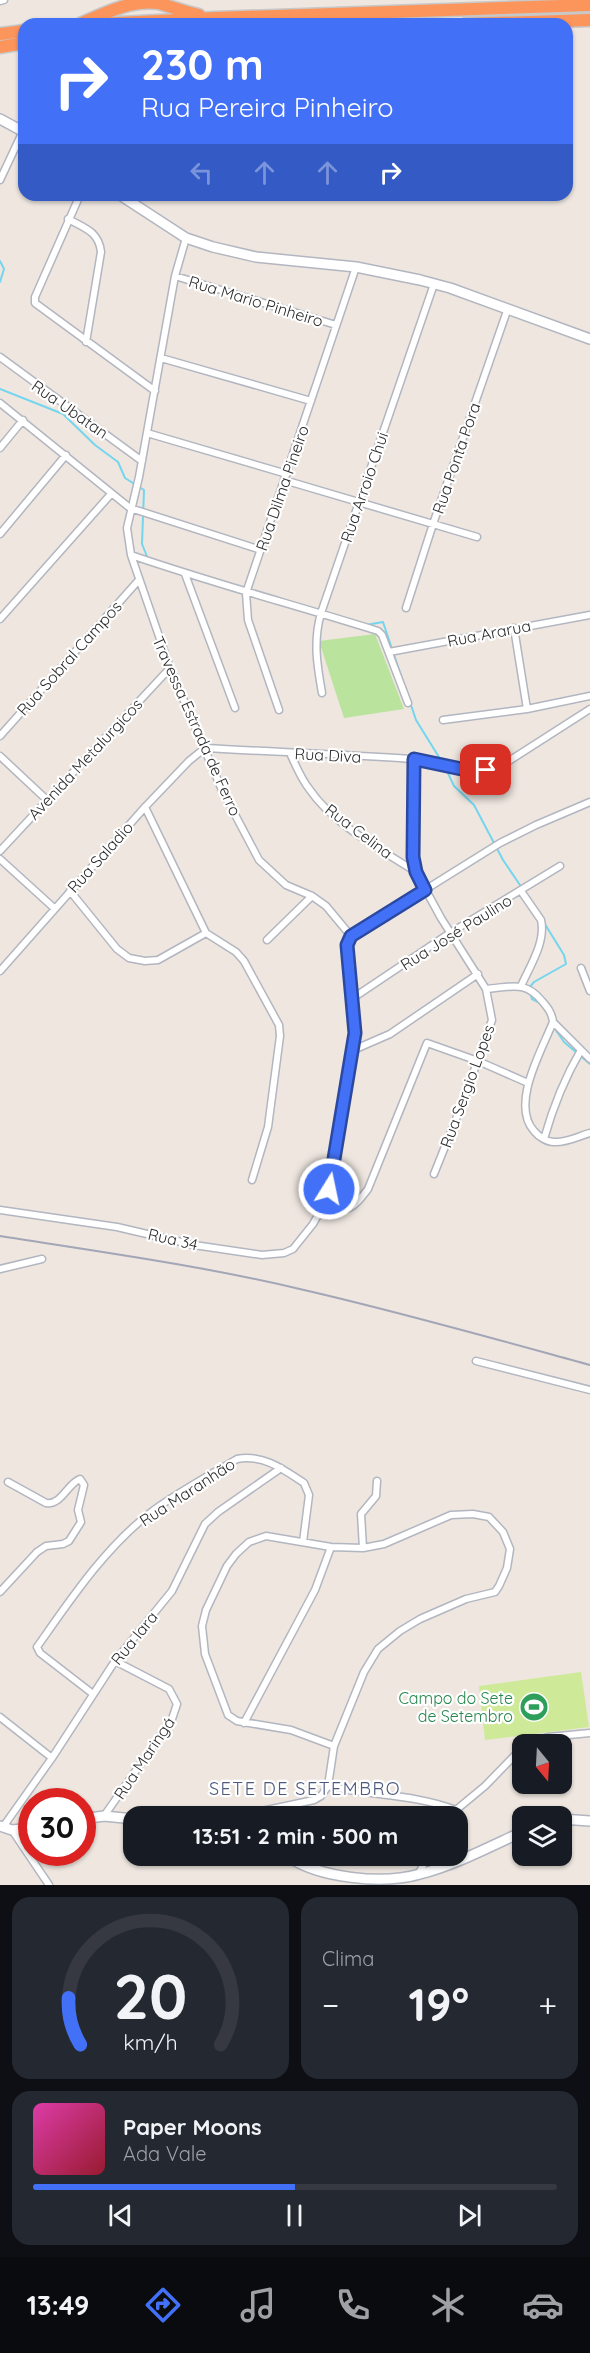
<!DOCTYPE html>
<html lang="pt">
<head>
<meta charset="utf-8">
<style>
  :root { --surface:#171b24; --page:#242831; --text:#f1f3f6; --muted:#9ea1a6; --line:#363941; --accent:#4271f8 }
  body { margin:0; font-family:Quicksand,sans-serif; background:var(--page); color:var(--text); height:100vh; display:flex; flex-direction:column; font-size:22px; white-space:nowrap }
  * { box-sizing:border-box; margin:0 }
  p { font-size:20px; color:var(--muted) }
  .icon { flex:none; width:33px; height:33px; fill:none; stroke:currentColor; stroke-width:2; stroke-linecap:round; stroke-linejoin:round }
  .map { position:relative; height:1885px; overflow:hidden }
  .side { display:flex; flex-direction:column; gap:12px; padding:12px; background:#0d0f14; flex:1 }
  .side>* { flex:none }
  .guide { position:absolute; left:18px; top:18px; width:555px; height:183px; border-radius:18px; box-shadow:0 2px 4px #0004; background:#4271f8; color:#fff; overflow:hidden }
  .needle { width:39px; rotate:162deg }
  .controls { position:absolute; left:512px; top:1734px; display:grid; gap:12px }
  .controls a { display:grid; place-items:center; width:60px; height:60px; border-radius:12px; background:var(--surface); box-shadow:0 2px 4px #0004; font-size:30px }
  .speed { position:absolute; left:18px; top:1788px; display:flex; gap:12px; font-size:30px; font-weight:700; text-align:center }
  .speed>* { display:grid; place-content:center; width:78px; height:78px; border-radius:50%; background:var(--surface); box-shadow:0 2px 4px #0004; line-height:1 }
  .speed .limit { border:9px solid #d22; background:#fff; color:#111 }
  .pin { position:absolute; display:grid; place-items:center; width:51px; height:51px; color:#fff; margin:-26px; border-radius:12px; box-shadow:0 3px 9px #0006 }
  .me { position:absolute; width:66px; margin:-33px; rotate:10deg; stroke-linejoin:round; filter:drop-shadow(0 0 4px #0008) }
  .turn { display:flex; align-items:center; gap:21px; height:126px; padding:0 24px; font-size:27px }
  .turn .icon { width:78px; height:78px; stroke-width:2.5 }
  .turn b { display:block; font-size:42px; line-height:51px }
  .lanes { display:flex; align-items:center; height:57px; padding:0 24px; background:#0003; justify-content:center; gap:30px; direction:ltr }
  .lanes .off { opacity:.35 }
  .big { font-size:45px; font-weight:700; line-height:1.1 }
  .side .widget { flex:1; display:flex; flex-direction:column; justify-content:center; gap:9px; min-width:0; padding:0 21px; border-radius:18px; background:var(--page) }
  .side .dial { align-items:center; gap:0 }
  .dial svg { height:156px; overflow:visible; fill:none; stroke:var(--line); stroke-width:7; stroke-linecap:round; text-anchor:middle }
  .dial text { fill:var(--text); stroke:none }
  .song { display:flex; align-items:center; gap:18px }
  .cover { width:72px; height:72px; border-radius:9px; background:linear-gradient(135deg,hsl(320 70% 55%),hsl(350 70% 35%)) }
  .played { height:6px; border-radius:3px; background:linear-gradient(90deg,var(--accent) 50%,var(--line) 50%) }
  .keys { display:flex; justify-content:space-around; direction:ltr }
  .heat { display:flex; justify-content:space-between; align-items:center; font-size:33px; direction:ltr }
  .side .tiles { flex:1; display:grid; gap:12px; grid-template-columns:1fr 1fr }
  .widget:last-child { grid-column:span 2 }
  .trip { position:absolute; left:123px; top:1806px; width:345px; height:60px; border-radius:18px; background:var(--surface); box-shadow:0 2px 4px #0004; font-weight:700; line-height:60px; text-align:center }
  .dock { display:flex; height:96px; justify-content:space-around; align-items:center; background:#090b0e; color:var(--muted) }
  .dock .icon { width:42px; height:42px }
  .dock .current { color:var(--accent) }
  .dock b { font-size:27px; color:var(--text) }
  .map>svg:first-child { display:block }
  .green { fill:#bae39d }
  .pitch { fill:#ceea99 }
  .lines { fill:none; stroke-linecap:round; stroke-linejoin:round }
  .stream { stroke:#74d6ee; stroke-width:2 }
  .minor-casing { stroke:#b2b6c0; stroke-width:9 }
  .secondary-casing { stroke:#b2b6c0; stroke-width:12 }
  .motorway-casing { stroke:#c8c8c8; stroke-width:15 }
  .minor { stroke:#fff; stroke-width:6 }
  .secondary { stroke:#fff; stroke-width:9 }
  .motorway { stroke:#fc955c; stroke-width:12 }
  .rail { stroke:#a2a6b6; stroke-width:2 }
  .route-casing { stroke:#2b49a1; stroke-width:15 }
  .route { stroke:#4271f8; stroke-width:10 }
  .labels { text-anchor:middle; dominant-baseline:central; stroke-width:4.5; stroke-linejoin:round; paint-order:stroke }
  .street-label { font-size:16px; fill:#2c2c2c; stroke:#fff }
  .leisure-label { font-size:16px; fill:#27864d; stroke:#fff; text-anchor:end }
  .neighbourhood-label { font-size:18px; letter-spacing:1.5px; fill:#4d597d; stroke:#fff }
</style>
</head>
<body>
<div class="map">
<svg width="590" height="1885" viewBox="0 0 590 1885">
  <rect width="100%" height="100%" fill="#eee6df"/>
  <path class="green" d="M375,634L404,709L344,718L319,641Z"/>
  <path class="pitch" d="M581,1672L589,1727L485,1740L479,1686Z"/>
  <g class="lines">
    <path class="stream" d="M0,261L4,269L0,282
      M0,389L63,414L95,445L118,462L125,478L144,490L142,544L148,559
      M366,625L383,622L404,685
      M410,702L416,720L442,762
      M445,767L454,786L474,805L503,860L522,888
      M529,988L534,982L566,964L564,955L543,921
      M530,993L532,999L540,1003
      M553,1026L564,1042L590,1064"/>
    <g class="minor-casing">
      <path id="minor" d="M0,1L4,0
        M0,180L23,131
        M80,195L35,297V303L155,391
        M68,219C85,228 99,232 101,252L86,342
        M186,238L175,276L139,477L127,528L131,555L170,668L222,790L259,860L286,885L312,896L326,906L351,936
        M175,276L336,325
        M0,357L142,461
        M161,358L311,401
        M0,403L130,508L261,550
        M147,433L287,474
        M0,448L23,420
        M284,480L477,537
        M0,534L66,455
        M131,555C212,583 295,605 378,631L382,635L408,703
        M185,574L235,708
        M406,608L433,524L508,308
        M0,619L111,494
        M514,628L527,709
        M389,652L590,615
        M322,693C317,665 313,641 321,613L434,284
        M279,710L248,620L246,593L356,267
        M443,720L527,709L590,696
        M0,736L138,581
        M205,748C274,752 343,754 411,759C443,762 469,776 501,766L590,709
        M290,753C296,766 301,779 310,790C333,824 382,850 416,872
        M0,756L47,800
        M414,759L412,845L416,872L441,918L486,989L492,1020L464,1099L434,1174
        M145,807L206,933
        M0,851L170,668
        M0,859L54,908
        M70,891L117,949L129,958L145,961L158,960L206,933
        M521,891L541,920C546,942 530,966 521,986
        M206,933L236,952L244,961L279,1025L280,1036L268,1127L252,1180
        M351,936L500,843L536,825L590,802
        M267,940L312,896
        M581,968L590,991
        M0,971L145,807L189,761L205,748
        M486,989C511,987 525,980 542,1001C548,1008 552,1013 553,1022C542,1050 510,1104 534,1131C539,1137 547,1142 554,1142C566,1143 579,1136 590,1133
        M353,998L450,933L560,866
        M553,1022L590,1059
        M351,1051L390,1034L478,974
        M544,1139C553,1107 564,1079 581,1050
        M323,1206C348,1214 353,1209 368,1189L427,1043L478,1061L528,1083
        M0,1210L117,1227L194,1245L262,1255L284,1253L293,1249L313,1224L323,1206L331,1180L355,1033L346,950L351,936
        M0,1269L42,1259
        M476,1361L590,1390
        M363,1548L361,1514L376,1496L377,1481
        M0,1592L37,1552L46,1546L63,1544L69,1541L81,1522L78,1510L84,1485L80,1479C67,1484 62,1505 46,1503L8,1482
        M93,1694L40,1653L37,1647C71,1599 104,1549 150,1513C175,1494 210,1475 237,1459C263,1454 283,1469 304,1483L309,1495L303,1542
        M0,1717L52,1758
        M244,1723L315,1590L331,1547
        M527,1744L548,1737L590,1733
        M328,1786L334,1746L364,1672L378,1649L400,1631L420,1619L466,1599L495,1592L499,1586L507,1568L510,1549L503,1532L489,1517L473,1514L451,1515L384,1544L363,1548L331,1547L266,1536L249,1542L236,1554L227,1566L206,1610L202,1626L205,1654L228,1715L237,1721L291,1730L334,1746
        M104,1816L172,1719L177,1704L169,1689L115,1661
        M238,1816L314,1800L321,1796L328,1786C372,1796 414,1794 456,1810
        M452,1816L456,1810L485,1786L522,1748
        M3,1827L52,1758L115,1661L172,1591L205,1524L218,1512L281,1468
        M12,1830L49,1885
        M418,1875L428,1856"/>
    </g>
    <g class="secondary-casing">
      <path id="secondary" d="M0,119L24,132
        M120,195L186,238L213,247L256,257L356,267L420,280L450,288L590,339
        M224,1816H225
        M82,1819L104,1816L134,1819
        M561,1819L590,1821
        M0,1826L12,1830L32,1828
        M287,1856C319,1878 382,1885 420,1874C455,1865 489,1847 522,1832"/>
    </g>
    <g class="motorway-casing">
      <path id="motorway" d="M80,24C105,13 130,0 158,3C172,7 185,12 199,15
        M100,24L215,18L590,5
        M466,24L590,20
        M0,34L24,31
        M0,47L24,43"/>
    </g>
    <use href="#minor" class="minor"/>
    <use href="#secondary" class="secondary"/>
    <use href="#motorway" class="motorway"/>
    <path class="rail" d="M0,1236C102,1252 204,1266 304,1290C400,1312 495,1339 590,1365"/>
  </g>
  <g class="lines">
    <g class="route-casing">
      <path id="route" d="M329,1189L355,1033L347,945L351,936L425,890L416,872L413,857L414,759L471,771L486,770"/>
    </g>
    <use href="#route" class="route"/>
  </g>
  <defs>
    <g id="stadium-disc" transform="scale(1.5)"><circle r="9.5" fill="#2e9e5b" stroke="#fff"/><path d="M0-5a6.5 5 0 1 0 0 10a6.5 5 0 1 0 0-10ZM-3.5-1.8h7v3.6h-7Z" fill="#fff"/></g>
  </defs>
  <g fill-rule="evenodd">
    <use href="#stadium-disc" x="534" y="1707"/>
  </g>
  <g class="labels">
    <g class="street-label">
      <text transform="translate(256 301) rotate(17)">Rua Mario Pinheiro</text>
      <text transform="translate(70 409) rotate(35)">Rua Ubatan</text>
      <text transform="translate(456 458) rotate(-71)">Rua Ponta Pora</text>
      <text transform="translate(364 487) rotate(-71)">Rua Arroio Chui</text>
      <text transform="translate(282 488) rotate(-71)">Rua Dilma Pineiro</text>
      <text transform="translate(489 633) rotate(-11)">Rua Ararua</text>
      <text transform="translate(69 658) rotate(-48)">Rua Sobral Campos</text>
      <text transform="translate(197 726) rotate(66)">Travessa Estrada de Ferro</text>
      <text transform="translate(328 755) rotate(3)">Rua Diva</text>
      <text transform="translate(85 759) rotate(-47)">Avenida Metalurgicos</text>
      <text transform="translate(359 831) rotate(37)">Rua Celina</text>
      <text transform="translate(100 857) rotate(-48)">Rua Saladio</text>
      <text transform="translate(456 932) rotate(-32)">Rua José Paulino</text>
      <text transform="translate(467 1086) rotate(-70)">Rua Sergio Lopes</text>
      <text transform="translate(173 1239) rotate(13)">Rua 34</text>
      <text transform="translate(187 1492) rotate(-33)">Rua Maranhão</text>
      <text transform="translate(134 1638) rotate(-51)">Rua Iara</text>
      <text transform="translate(144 1758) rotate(-56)">Rua Maringá</text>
    </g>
    <g class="leisure-label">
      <text x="513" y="1698">Campo do Sete<tspan x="513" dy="18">de Setembro</tspan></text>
    </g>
    <g class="neighbourhood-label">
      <text x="305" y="1788">SETE DE SETEMBRO</text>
    </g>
  </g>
</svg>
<div class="controls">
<a><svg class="needle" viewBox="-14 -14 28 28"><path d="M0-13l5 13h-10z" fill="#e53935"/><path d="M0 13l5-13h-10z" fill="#9ea1a6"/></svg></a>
<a><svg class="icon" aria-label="layers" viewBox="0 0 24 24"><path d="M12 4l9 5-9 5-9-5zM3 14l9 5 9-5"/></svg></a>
</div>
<div class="speed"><div class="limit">30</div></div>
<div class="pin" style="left:486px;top:770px;background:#d93025"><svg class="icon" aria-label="arrive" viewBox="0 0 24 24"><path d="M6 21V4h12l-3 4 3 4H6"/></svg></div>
<svg class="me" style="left:329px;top:1189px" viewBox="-20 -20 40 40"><circle r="17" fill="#4271f8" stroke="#fff" stroke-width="3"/><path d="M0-11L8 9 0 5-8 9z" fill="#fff"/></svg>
<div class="trip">13:51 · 2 min · 500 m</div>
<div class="guide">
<div class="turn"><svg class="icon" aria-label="right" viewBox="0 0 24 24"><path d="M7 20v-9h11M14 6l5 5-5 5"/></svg><div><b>230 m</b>Rua Pereira Pinheiro</div></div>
<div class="lanes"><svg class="icon off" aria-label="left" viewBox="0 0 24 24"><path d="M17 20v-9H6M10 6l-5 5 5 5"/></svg><svg class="icon off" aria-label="ahead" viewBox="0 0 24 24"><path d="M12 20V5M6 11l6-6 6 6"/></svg><svg class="icon off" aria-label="ahead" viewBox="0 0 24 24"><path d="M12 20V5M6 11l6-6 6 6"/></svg><svg class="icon" aria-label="right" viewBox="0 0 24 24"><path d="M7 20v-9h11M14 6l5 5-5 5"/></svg></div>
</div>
</div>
<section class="side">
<div class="tiles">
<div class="widget dial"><svg viewBox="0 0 100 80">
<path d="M14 69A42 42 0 1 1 86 69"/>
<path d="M14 69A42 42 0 0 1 8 45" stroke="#4271f8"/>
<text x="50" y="56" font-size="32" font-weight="700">20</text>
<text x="50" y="72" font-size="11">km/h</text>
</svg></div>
<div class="widget"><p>Clima</p>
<div class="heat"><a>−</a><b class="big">19°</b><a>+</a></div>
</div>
<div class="widget">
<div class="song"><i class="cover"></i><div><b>Paper Moons</b><p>Ada Vale</p></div></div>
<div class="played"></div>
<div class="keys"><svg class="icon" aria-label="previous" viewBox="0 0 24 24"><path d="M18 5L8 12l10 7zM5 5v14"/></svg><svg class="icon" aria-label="pause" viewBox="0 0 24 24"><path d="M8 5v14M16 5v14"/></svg><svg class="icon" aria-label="next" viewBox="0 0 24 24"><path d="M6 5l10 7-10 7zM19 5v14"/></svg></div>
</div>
</div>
</section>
<nav class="dock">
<b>13:49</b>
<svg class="icon current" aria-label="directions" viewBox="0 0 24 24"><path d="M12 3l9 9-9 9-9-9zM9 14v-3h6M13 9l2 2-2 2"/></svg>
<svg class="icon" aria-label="music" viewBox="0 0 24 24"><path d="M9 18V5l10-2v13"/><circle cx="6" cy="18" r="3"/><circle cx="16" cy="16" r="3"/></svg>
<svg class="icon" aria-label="phone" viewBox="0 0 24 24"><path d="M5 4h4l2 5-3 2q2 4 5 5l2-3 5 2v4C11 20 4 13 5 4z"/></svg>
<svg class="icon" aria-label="climate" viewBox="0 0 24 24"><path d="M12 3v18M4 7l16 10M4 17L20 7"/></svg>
<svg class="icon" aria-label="car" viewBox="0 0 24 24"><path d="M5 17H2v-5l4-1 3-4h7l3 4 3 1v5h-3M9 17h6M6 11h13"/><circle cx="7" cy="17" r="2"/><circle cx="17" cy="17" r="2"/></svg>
</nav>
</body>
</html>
